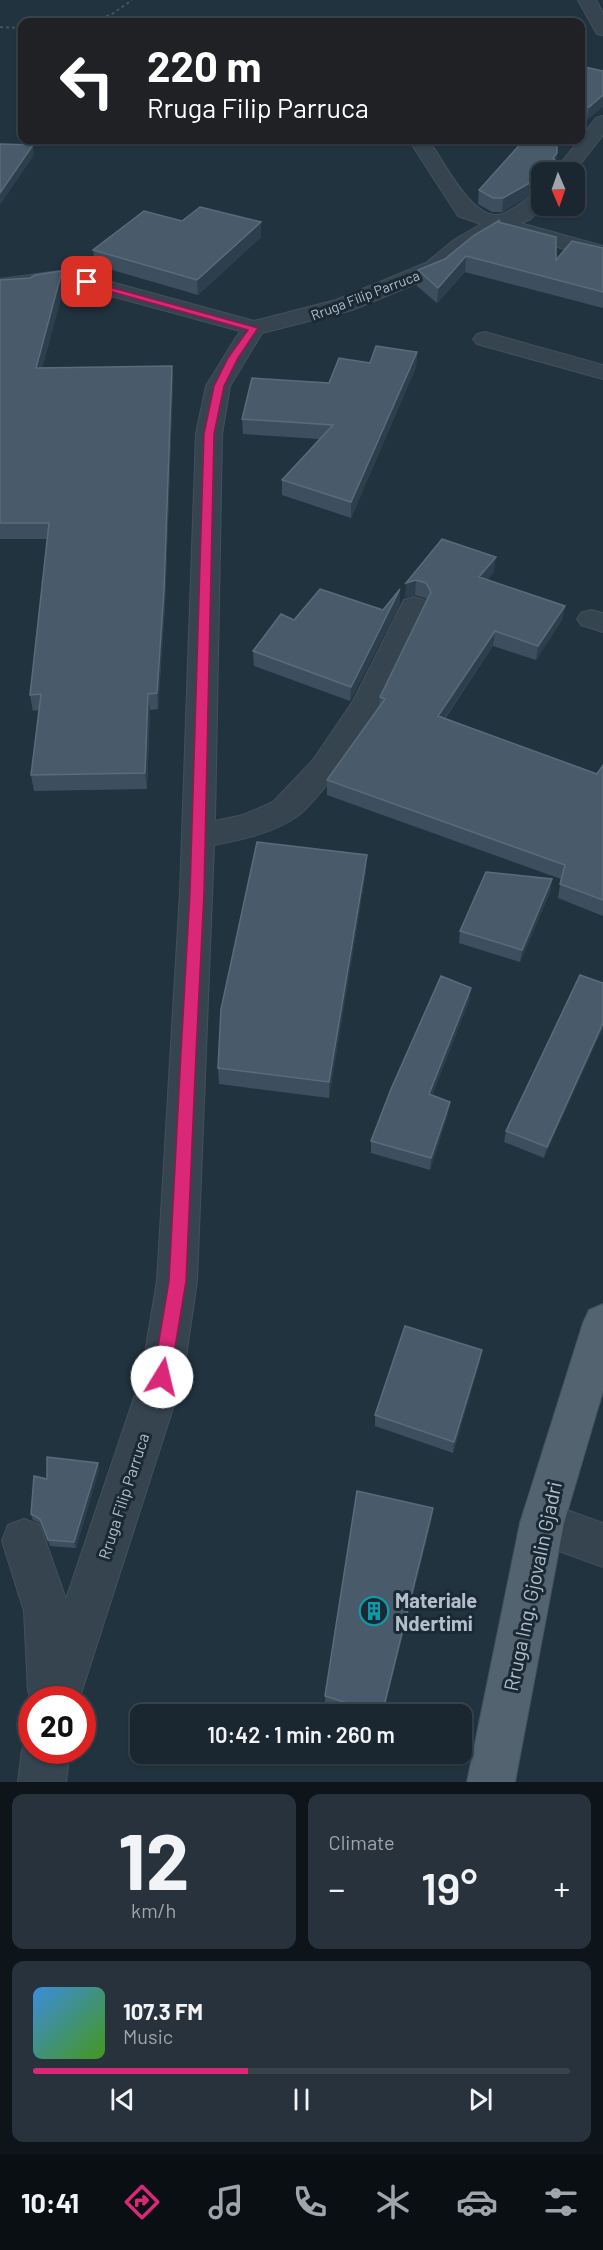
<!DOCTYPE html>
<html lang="en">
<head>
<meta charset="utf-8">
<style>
  :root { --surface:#1a2630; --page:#27323c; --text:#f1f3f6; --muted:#9fa5ab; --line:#38434c; --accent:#db2777 }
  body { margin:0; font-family:Barlow,sans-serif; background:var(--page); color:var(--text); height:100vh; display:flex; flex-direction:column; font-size:22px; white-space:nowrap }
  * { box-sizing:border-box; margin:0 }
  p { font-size:20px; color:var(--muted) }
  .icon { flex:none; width:33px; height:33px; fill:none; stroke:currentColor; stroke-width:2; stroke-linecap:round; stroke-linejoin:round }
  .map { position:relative; height:1782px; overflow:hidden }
  .drawer { display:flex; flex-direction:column; gap:12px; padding:12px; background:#0e151a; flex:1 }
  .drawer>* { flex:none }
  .hud { position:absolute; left:18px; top:18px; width:567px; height:126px; border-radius:12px; box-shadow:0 2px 4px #0004,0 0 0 2px var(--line); background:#202124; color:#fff; overflow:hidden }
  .needle { width:39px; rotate:178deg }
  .fabs { position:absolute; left:531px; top:162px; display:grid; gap:12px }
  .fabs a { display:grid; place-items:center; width:54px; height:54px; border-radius:12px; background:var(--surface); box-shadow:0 2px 4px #0004,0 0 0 2px var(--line); font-size:30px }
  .speed { position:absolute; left:18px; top:1686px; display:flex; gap:12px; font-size:30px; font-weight:700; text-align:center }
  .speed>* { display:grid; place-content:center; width:78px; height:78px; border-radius:50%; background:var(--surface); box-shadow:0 2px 4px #0004,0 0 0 2px var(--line); line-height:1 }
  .speed .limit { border:9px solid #d22; background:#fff; color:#111 }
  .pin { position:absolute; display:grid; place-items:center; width:51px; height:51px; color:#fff; margin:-26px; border-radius:12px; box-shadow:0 3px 9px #0006 }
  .me { position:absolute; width:66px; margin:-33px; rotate:9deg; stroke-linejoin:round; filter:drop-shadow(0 0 4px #0008) }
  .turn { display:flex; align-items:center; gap:21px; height:126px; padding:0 30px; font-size:27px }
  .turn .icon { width:78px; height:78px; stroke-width:2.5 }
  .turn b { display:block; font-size:42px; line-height:51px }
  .big { font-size:45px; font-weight:600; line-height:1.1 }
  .drawer .card { flex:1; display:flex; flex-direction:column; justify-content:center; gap:9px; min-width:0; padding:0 21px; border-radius:12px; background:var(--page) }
  .drawer .dial { align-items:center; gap:0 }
  .dial b { font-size:78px; line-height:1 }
  .song { display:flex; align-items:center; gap:18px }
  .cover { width:72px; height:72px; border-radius:9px; background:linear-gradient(135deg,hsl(210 70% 55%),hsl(100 70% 35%)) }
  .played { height:6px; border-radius:3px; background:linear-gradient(90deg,var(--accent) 40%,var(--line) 40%) }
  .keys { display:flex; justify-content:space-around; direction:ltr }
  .heat { display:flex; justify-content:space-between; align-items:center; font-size:33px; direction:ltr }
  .drawer .tiles { flex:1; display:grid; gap:12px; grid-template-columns:1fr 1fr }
  .card:last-child { grid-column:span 2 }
  .trip { position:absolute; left:130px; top:1704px; width:342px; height:60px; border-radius:12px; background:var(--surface); box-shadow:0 2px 4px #0004,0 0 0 2px var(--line); font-weight:600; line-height:60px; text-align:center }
  .tab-bar { display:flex; height:96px; justify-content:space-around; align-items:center; background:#0a0f13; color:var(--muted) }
  .tab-bar .icon { width:42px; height:42px }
  .tab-bar .active { color:var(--accent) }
  .tab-bar b { font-size:27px; color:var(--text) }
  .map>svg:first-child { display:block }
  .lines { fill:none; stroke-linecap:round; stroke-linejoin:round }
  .minor-casing { stroke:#42505b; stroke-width:2 }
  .major-casing { stroke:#42505b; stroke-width:2 }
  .path { stroke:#3d5957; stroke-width:2; stroke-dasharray:3 3; stroke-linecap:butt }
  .minor { fill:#36444f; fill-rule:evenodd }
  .major { fill:#546370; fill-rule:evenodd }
  .wall { fill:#3d4f5e }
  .shaded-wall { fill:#2d3f4d }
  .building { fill:#495b6a; stroke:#5a6b79; stroke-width:1.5 }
  .route { fill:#db2777; stroke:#8e194d; stroke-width:1.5 }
  .labels { text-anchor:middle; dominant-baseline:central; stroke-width:6; stroke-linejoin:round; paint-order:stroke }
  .far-street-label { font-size:14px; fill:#b2bfca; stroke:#1b2934 }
  .street-label { font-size:16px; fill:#b2bfca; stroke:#1b2934 }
  .near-street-label { font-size:20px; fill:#b2bfca; stroke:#1b2934 }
  .near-poi-label { font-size:20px; font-weight:bold; fill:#b2bfca; stroke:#1b2934; text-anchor:start }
</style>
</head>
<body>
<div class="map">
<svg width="603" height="1782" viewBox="0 0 603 1782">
  <rect width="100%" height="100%" fill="#223340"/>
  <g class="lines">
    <g class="minor-casing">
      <path id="minor" d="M578,0H596L603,13V35L597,34Z
        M603,116V135L574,172H554L596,118Z
        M409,140H429C442,159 474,224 502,214C518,209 527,195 542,191V206H545L529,220L520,223L603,246V260L501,231L470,250L442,273L352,310L262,333L230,386L222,434L215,821L243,815L273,802L313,760L353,701L404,600L414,597L424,600L428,606C400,670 370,734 324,788C316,797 307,810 296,817C273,833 241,840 214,845L197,1281L183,1377L79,1700H32L28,1691L24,1611L2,1541L8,1525L24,1519L40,1525L66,1599L141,1377L157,1281L180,893L196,434L206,386L240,331L67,284L0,293V279L67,270L254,321L336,300L426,263L454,240L481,224L458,216Z
        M485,332L603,365V379L477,344L473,339L477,334Z
        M591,610L603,613V632L581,625L577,619L581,613Z
        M542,1501L603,1523V1567L526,1539L520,1523L526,1507Z
        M32,1732V1750H70L66,1782H18L22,1750Z"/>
    </g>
    <g class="major-casing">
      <path id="major" d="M603,1304V1391L564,1523L515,1782H467L520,1523L583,1323L589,1310Z"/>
    </g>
    <path class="path" d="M89,22L112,14L132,0
      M0,27L22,28"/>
    <use href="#minor" class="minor"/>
    <use href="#major" class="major"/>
  </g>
  <path class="wall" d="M580,66L603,71L587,120H580Z
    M434,140H557V153L554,172L540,189L502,212H492L478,204L479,190L522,141H435Z
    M500,220V223L556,260L603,248V308L465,272L437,303L417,286L418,270L445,259Z
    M182,221L261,222V237L198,295L95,265L93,250Z
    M0,280L64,287L42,368L172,366L173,381L165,606L158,709L150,710L147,789L34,791L31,775L39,710L33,711L30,695L47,539H0Z
    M417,352L416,367L351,518L282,495V480L319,439L243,434L242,419L329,383L370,363Z
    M442,539L494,572L487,580L565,606L562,620L536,660L493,646L445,719L597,774L603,765V916L558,898L561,879L327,795V780L379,706L380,697L427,601L425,598L415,595L405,597Z
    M400,589V604L350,701L254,666L253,651L294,620L383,610Z
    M366,871L329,1098L219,1084L218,1068Z
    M552,879L550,892L520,962L459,943L460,931Z
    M603,983L544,1158L504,1142L506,1131Z
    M471,988L469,1001L432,1095L448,1114L430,1170L371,1153V1141Z
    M480,1361L453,1453L375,1426V1415Z
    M98,1463L99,1469L76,1548L50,1546L42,1524L33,1520L31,1514L47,1479Z
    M432,1518L383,1714H357L325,1704V1696Z"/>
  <path class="shaded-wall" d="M603,95V107L587,120L589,107Z
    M33,145L34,155L0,205V193Z
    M557,153L554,172H544L553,158Z
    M542,176V188L540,189L502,212L503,198Z
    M261,222V237L198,295L197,280Z
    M466,256L465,272L437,303L438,288Z
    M62,271L64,287L38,384L36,368Z
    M417,352L416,367L351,518V502Z
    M172,366L173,381L165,606L158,709L157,693Z
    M496,557L494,572L477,592L479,577Z
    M416,580L415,595L405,597L406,583Z
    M400,589V604L350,701L351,687Z
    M565,606L562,620L536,660L538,646Z
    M495,631L493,646L436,731L438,716Z
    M148,694L150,710L147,789L145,773Z
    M367,855L366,871L329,1098V1082Z
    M552,879L550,892L520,962L522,950Z
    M471,988L469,1001L428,1106L429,1094Z
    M603,1023V1028L544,1158L547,1147Z
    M450,1102L448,1114L430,1170L431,1158Z
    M482,1350L480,1361L453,1453L454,1442Z
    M98,1463L99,1469L76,1548L74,1542Z
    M433,1508L432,1518L383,1714H382Z"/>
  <path class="building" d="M580,66L603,71V95L589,107H580Z
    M524,140H557V153L553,158L555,160L544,172H542V176L503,198H493L479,190Z
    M0,144L33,145L0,193Z
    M200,207L261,222L197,280L93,250L144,211L182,221Z
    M500,220L498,222L556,237V260L572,241L603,248V292L466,256L438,288L418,270L445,259L473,236Z
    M62,271L36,368L172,366L164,590L157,693L148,694L145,773L31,775L41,694L30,695L49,523H0V280L30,278L35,275Z
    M376,346L417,352L351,502L282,480L333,425L242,419L252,378L329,383L339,358L370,363Z
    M442,539L496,557L479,577L565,606L538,646L495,631L438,716L597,774L603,765V900L560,884L565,865L327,780L385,699L380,697L431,592L426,583L416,580L406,583Z
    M320,589L383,610L400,589L351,687L253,651L281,614L294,620Z
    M257,842L367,855L329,1082L218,1068L221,1009Z
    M486,872L552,879L522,950L460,931Z
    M580,975L603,983V1023L547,1147L506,1131Z
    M441,976L471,988L429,1094L450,1102L431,1158L371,1141L391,1089Z
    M405,1326L482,1350L454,1442L375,1415Z
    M47,1457L98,1463L74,1542L48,1540L40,1519L31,1514L34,1476L47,1479Z
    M357,1491L433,1508L382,1714L325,1696Z"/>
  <path class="route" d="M84,280L258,328L238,358L224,386L214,434L204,892L196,1053L186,1281L170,1377L168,1383L162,1385L156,1383L153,1377L169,1281L181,1053L190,892L204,434L214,386L228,358L248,330L84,284Z"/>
  <defs>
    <g id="building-ring" transform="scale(1.5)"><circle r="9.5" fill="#1b2934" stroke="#0f9aa8" stroke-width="1.5"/><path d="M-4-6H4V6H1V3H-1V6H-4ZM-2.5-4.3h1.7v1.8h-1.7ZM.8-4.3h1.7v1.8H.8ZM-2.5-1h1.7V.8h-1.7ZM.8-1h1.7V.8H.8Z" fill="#0f9aa8"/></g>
  </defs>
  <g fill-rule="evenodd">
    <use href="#building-ring" x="374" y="1611"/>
  </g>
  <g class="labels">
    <g class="far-street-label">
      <text transform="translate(365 295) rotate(-21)">Rruga Filip Parruca</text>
    </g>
    <g class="street-label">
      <text transform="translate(123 1496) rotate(-72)">Rruga Filip Parruca</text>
    </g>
    <g class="near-street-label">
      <text transform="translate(532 1586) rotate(-78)">Rruga Ing. Gjovalin Gjadri</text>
    </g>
    <g class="near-poi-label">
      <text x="395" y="1600">Materiale<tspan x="395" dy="23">Ndertimi</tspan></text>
    </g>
  </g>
</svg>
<div class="fabs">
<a><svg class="needle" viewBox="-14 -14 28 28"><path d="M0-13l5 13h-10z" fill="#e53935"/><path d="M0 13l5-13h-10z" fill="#9fa5ab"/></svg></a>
</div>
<div class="speed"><div class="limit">20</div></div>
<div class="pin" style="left:87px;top:282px;background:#d93025"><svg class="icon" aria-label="arrive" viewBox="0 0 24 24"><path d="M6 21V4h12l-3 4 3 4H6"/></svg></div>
<svg class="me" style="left:162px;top:1377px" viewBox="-20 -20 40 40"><circle r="19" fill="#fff"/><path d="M0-13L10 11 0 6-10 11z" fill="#db2777"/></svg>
<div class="trip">10:42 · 1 min · 260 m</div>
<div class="hud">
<div class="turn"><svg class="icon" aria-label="left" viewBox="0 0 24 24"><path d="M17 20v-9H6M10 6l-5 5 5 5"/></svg><div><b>220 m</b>Rruga Filip Parruca</div></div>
</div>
</div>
<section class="drawer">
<div class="tiles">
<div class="card dial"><b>12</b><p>km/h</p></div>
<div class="card"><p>Climate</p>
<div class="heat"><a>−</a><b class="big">19°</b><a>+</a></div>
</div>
<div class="card">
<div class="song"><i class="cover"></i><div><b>107.3 FM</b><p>Music</p></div></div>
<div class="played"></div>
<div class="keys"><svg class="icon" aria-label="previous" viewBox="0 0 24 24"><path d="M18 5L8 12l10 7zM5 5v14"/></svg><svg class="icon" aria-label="pause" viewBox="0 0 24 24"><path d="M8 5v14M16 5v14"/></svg><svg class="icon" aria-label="next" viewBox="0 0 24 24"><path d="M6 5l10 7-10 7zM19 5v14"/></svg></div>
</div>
</div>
</section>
<nav class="tab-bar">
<b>10:41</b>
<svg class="icon active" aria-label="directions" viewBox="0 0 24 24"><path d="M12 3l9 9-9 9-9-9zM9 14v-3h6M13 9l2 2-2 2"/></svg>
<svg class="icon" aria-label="music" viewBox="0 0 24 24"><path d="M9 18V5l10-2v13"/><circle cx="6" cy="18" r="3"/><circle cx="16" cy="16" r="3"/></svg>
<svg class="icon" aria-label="phone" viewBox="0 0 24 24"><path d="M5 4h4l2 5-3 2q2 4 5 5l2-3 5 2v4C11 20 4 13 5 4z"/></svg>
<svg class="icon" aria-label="climate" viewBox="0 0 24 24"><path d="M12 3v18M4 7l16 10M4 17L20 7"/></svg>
<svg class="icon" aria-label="car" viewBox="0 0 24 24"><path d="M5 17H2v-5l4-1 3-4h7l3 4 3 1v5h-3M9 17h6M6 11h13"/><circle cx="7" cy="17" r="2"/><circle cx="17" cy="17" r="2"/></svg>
<svg class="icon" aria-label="filters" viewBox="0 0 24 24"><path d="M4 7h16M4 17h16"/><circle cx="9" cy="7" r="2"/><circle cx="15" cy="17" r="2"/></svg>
</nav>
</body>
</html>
